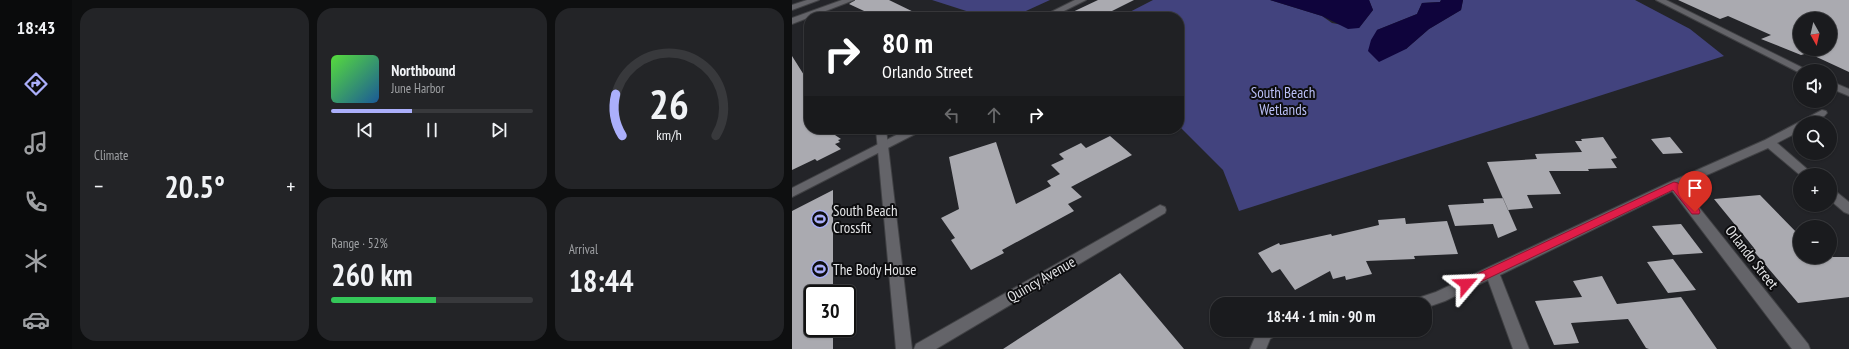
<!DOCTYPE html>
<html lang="en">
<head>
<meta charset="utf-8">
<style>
  :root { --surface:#1a1b1e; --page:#232427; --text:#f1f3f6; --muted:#9fa1a4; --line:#38393c; --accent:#abaffb }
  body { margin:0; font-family:"PT Sans Narrow",sans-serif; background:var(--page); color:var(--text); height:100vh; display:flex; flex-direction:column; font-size:15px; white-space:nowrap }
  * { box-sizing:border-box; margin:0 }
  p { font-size:13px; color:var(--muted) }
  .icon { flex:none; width:22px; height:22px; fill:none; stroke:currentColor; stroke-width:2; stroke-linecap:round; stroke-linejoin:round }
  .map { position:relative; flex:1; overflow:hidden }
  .drawer { display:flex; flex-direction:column; gap:8px; padding:8px; background:#0e0f10; width:720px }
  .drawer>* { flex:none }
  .guide { position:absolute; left:12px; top:12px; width:380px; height:122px; border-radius:16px; box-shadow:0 1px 3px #0004,0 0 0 1px var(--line); background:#202124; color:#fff; overflow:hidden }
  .needle { width:26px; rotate:172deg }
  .buttons { position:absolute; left:1001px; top:12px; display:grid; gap:8px }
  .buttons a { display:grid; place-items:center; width:44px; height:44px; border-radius:50%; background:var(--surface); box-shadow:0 1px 3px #0004,0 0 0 1px var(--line); font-size:20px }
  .speed { position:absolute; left:12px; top:285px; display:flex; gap:8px; font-size:20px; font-weight:700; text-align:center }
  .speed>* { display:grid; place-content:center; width:52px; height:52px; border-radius:50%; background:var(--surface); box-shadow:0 1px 3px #0004,0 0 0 1px var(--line); line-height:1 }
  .speed .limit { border:2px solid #111; border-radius:6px; background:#fff; color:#111 }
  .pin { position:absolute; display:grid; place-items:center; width:34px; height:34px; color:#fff; margin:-41px -17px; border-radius:50% 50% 50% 0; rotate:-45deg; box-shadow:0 0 4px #0007 }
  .pin .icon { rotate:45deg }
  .me { position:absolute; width:44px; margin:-22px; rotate:64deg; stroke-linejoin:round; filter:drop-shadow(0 0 3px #0008) }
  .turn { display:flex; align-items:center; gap:14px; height:84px; padding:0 12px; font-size:18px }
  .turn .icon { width:52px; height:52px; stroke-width:2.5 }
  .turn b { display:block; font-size:28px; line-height:34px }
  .lanes { display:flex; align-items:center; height:38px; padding:0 12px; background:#0003; justify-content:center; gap:20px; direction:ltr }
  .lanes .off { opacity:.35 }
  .big { font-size:30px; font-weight:800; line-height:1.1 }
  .drawer .tile { flex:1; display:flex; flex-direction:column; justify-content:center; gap:6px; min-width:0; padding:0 14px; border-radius:16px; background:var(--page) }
  .drawer .dial { align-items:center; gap:0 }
  .dial svg { height:104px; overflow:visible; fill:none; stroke:var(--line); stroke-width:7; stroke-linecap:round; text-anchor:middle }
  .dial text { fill:var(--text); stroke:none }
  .song { display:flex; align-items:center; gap:12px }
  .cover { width:48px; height:48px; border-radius:6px; background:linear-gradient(135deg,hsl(110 70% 55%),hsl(210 70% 35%)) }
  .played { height:4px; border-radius:2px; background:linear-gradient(90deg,var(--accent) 40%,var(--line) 40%) }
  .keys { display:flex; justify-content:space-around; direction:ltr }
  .heat { display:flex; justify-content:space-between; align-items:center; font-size:22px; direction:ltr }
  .charge { height:6px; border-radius:3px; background:linear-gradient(90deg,#34c759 52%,var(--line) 0) }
  .drawer .tiles { flex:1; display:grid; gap:8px; grid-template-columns:repeat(3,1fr) }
  .tile:first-child { grid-row:span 2 }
  .trip { position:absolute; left:418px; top:297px; width:222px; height:40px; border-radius:16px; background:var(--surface); box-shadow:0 1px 3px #0004,0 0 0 1px var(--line); font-weight:800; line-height:40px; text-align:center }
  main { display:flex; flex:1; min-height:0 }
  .dock { display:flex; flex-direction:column; width:72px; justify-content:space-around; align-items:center; background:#0a0b0c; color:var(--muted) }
  .dock .icon { width:28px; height:28px }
  .dock .current { color:var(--accent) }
  .dock b { font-size:18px; color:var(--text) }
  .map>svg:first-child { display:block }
  .green { fill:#42437e }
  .water { fill:#0f043c }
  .building { fill:#aaaab0; fill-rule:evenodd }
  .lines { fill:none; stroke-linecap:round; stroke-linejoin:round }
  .street-casing { stroke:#404144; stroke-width:2 }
  .secondary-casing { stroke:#404144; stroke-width:2 }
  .street { fill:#646469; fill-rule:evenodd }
  .secondary { fill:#646469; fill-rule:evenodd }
  .route { fill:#e11d48; stroke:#92132f }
  .labels { text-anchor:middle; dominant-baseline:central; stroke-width:4; stroke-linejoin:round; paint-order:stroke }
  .park-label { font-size:15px; fill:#babff6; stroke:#0d0d0f }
  .poi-label { font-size:15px; fill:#e3e4e6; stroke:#0d0d0f; text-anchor:start }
  .street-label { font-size:15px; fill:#e3e4e6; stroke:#0d0d0f }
</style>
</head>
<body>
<main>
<nav class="dock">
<b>18:43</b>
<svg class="icon current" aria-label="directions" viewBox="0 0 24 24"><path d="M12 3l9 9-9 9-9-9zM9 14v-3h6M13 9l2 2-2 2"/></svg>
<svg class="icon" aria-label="music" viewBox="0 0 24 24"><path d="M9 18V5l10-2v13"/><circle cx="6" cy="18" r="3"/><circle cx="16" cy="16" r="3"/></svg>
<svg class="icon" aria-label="phone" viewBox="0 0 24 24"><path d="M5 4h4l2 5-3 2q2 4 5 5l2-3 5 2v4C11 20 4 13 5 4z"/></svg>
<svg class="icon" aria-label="climate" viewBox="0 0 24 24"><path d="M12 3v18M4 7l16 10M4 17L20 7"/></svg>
<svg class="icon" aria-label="car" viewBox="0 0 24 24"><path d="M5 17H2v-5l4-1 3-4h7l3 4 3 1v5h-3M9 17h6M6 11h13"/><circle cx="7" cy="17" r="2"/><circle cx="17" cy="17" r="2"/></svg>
</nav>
<section class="drawer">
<div class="tiles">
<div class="tile"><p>Climate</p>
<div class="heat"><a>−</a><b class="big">20.5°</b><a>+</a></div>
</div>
<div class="tile">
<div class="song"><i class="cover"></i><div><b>Northbound</b><p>June Harbor</p></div></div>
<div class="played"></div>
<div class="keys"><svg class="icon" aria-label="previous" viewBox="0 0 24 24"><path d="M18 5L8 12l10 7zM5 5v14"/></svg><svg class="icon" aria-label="pause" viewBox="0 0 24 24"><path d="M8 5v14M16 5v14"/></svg><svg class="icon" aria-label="next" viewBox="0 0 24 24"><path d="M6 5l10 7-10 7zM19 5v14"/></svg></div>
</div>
<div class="tile dial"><svg viewBox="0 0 100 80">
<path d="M14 69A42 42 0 1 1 86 69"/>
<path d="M14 69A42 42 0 0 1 9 37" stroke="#abaffb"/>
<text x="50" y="56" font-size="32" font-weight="700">26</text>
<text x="50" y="72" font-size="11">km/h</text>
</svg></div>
<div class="tile"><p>Range · 52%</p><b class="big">260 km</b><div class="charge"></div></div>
<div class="tile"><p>Arrival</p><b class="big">18:44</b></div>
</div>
</section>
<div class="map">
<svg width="1057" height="349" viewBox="0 0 1057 349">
  <rect width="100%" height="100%" fill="#232428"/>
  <path class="green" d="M140,0H258L221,17H193Z
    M361,0H478L530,16L540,23L567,28L581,10L577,0H649L648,2L630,3L625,14L585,30L614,49L637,29L669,10L671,0H843L898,29L932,56L447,211L431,170L387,126V17H328Z"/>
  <path class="water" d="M478,0H577L581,10L567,28L556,29L530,16Z
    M649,0H671L669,10L637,29L614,49L587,62L576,51L579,40L585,30L625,14L630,3L648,2Z"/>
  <path class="building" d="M63,0H97L132,17H85L57,4Z
    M306,0H342L308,17H270Z
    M886,0H1057V72L1016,53L1009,55L969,39L979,35L936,16L928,19ZM1008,19H1038V49H1008Z
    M0,56L17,83V129H34L49,139L46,140L48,142L43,144L49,149L25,161L23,159L0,170Z
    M318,136L340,155L279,187L290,197L276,204L282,211L210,250L212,253L179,270L159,240L163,238L149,218L167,209L157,157L204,142L224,204L259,186L255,181L268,174L259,165L272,159L267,154L289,143L294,148Z
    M811,137L825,158L819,159L825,168L796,169L797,171H757L769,194L735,195L741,208L716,210L695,162L745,159L743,154L790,152L783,141H790L789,139Z
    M878,137L891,153L871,154L859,139Z
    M41,190V294H21V328H41V349H0V211Z
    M968,195L1008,236V257H1038V253L1041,257H1057V297L1006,303L959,248H962L922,199Z
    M711,198L725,230L706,238L701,224L663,226L656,205L692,203L691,199Z
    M613,218L614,224L655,221L666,254L622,256L623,259L574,261L580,274L554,280L553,276L541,279L538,271L503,290L488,269L480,273L466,253L487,243L488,245L539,234L540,236L587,225L586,220Z
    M889,224L911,253L881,255L860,226Z
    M881,259L904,290L876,293L855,262Z
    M328,273L392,349H211Z
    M810,276L825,304L889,297L925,349H857L854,348L836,319L779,323L787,343L762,345L743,301L790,297L781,281Z"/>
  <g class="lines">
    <g class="street-casing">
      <path id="street" d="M283,0H294L260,17H249Z
        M864,0H874L1017,71H1008V73Z
        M1038,81L1057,89V96L1038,88Z
        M1030,110L1034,111L1035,113C1028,122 1019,123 1008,123V131L985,143L1022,175H1008L976,148L890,186L1016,344L1018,349H1000L880,191L708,275L737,349H721L696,280L653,301L633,308V304H618L620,300L644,292L878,182L973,140Z
        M116,129H130L129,131L0,197V188Z
        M1038,189L1042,190L1057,202V214L1052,212L1038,200Z
        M368,205L373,207L374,210L373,213L144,349H122L124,344Z
        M466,330H488L485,335L478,339L474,349H458Z"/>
    </g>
    <g class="secondary-casing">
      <path id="secondary" d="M15,0H27L0,10V5Z
        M50,0H62L0,24V18Z
        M84,129H94L120,349H104Z"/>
    </g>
    <use href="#street" class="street"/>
    <use href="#secondary" class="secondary"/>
  </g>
  <path class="route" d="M882,182L886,183L907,209L908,212L907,214H900L881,190L678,287L674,289L670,287L669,284L670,281Z"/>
  <defs>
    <g id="stadium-ring" transform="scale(0.9)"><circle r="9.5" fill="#0d0d0f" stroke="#abaffb" stroke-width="1.5"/><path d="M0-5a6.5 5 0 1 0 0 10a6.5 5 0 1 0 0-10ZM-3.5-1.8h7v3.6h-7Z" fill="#abaffb"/></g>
  </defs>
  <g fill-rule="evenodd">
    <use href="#stadium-ring" x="28" y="219"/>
    <use href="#stadium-ring" x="28" y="269"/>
  </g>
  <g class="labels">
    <g class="park-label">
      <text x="491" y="92">South Beach<tspan x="491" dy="17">Wetlands</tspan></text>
    </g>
    <g class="poi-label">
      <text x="41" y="210">South Beach<tspan x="41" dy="17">Crossfit</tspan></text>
      <text x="41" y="269">The Body House</text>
    </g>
    <g class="street-label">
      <text transform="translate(960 257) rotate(52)">Orlando Street</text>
      <text transform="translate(249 279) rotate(-30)">Quincy Avenue</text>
    </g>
  </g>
</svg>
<div class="buttons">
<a><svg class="needle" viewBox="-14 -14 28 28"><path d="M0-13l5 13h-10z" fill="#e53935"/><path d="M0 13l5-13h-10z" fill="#9fa1a4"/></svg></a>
<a><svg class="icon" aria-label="sound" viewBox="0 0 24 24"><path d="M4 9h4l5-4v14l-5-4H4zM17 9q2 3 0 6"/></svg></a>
<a><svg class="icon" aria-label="search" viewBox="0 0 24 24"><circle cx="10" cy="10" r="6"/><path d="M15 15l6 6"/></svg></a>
<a>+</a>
<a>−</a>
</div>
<div class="speed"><div class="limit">30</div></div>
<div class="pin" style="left:903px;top:212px;background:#d93025"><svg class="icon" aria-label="arrive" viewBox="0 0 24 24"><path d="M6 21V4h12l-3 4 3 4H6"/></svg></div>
<svg class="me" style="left:674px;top:284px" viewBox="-20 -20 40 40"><path d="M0-17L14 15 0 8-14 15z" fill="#e11d48" stroke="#fff" stroke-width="4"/></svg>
<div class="trip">18:44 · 1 min · 90 m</div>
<div class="guide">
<div class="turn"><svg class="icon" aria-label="right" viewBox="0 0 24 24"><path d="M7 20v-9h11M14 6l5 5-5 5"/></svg><div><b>80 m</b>Orlando Street</div></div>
<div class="lanes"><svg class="icon off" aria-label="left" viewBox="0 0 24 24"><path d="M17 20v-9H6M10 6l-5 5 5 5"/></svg><svg class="icon off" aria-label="ahead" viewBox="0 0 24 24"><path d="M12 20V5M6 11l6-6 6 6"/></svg><svg class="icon" aria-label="right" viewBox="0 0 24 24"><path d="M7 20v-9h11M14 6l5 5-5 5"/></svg></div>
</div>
</div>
</main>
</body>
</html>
